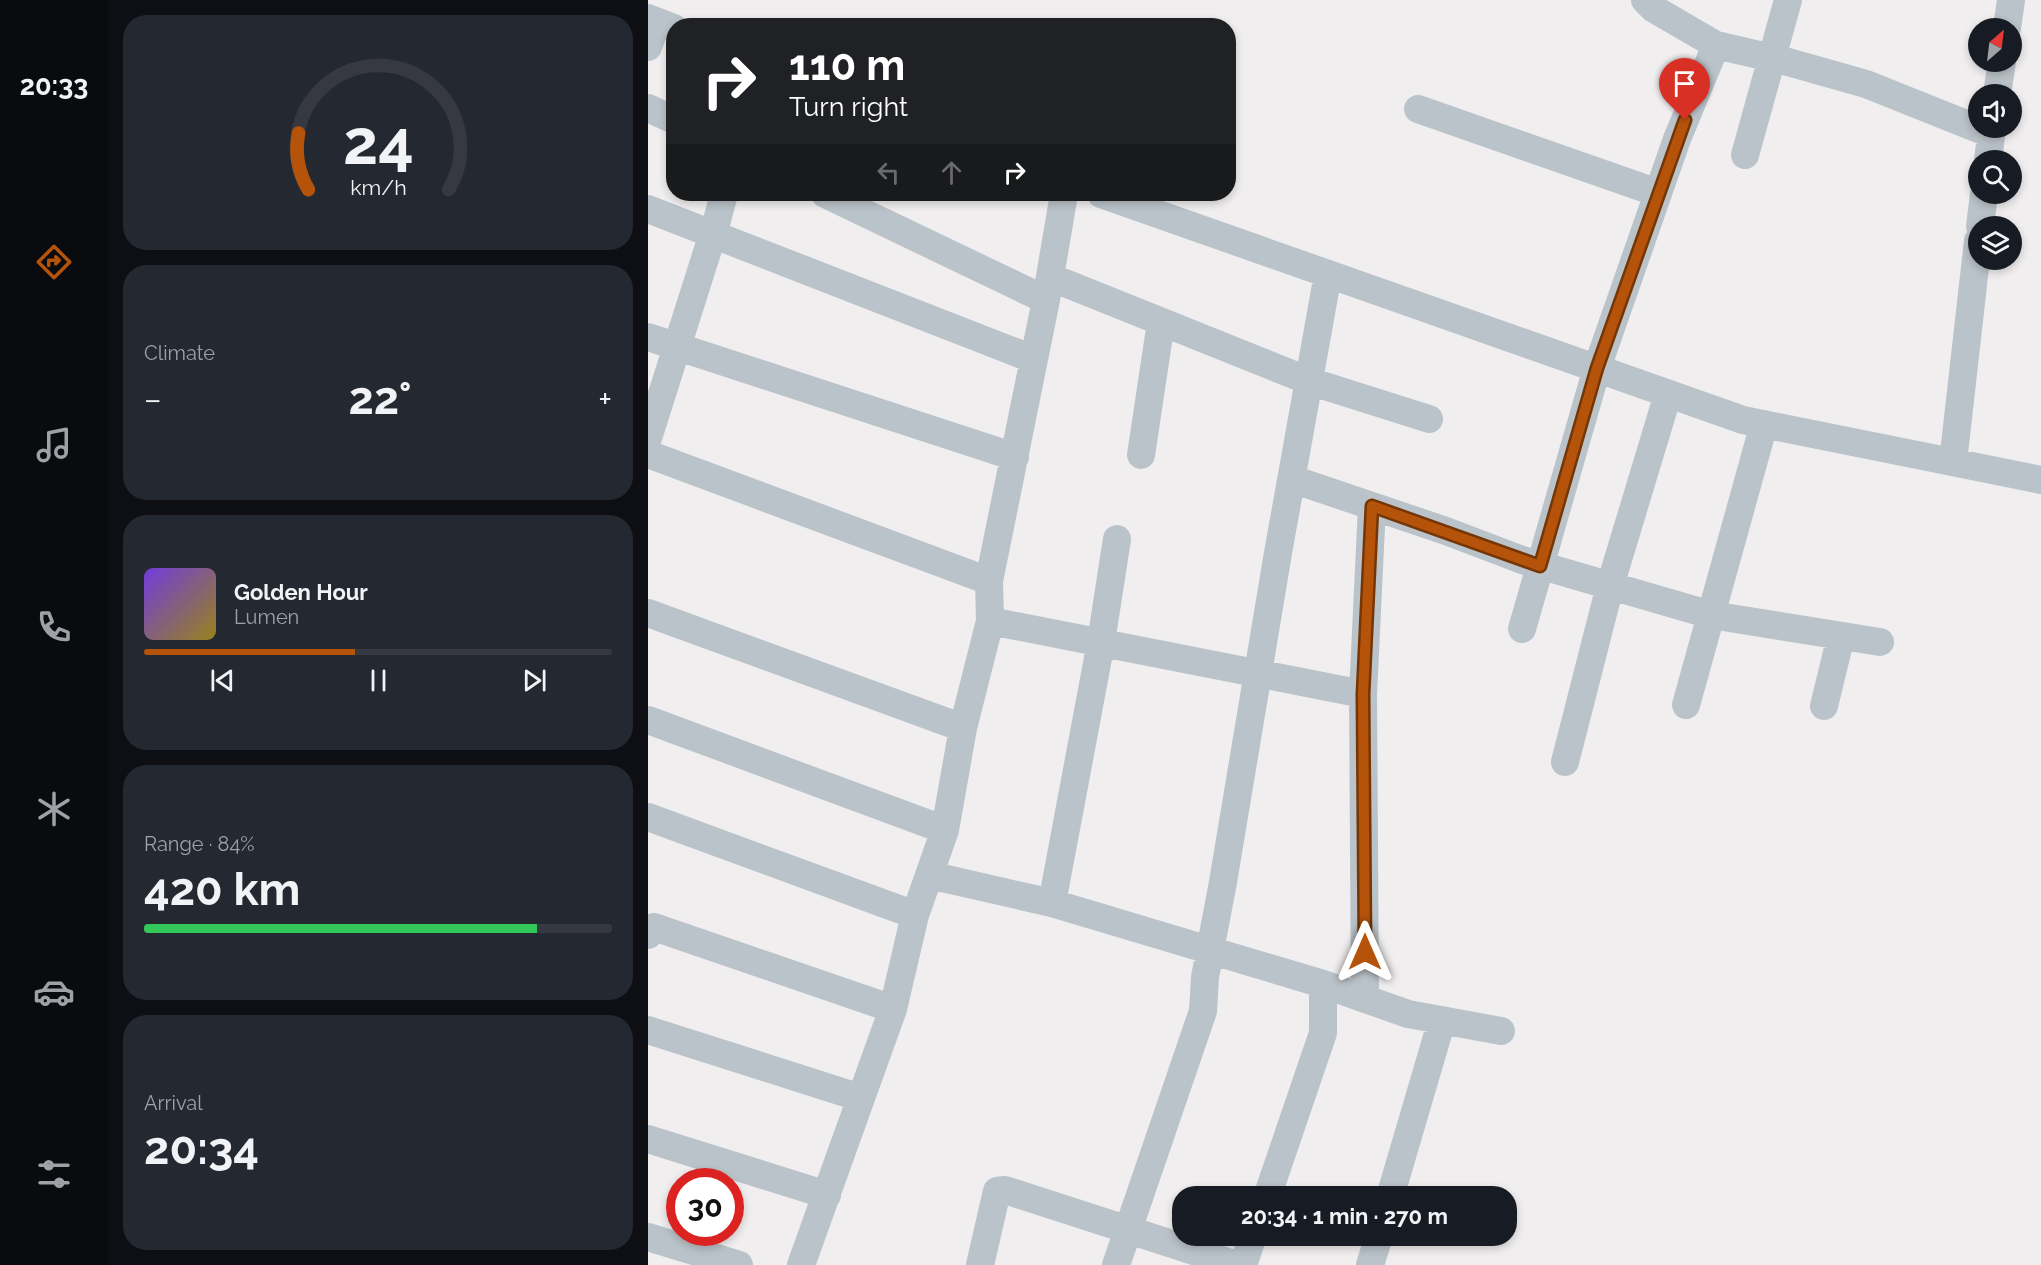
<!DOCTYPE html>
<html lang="en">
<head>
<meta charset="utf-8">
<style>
  :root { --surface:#171b24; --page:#242831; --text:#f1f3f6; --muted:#9ea1a6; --line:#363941; --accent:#b45309 }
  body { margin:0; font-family:Raleway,sans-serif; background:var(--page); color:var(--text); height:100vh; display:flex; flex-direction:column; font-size:22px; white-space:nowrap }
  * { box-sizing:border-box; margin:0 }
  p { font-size:20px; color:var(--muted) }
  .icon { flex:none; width:33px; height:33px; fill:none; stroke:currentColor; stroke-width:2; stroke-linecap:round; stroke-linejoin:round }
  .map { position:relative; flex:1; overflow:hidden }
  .sheet { display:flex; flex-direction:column; gap:15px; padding:15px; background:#0d0f14; width:540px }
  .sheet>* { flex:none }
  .hud { position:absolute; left:18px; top:18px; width:570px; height:183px; border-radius:24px; box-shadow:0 3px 9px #0003; background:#202124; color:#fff; overflow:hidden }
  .needle { width:39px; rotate:28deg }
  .tools { position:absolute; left:1320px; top:18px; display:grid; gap:12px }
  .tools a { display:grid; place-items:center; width:54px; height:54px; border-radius:50%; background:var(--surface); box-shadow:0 3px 9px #0003; font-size:30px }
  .speed { position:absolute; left:18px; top:1168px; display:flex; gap:12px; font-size:30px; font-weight:700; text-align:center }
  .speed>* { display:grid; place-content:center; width:78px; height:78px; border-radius:50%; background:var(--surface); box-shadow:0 3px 9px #0003; line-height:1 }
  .speed .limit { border:9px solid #d22; background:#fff; color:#111 }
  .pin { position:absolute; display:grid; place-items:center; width:51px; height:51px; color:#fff; margin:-62px -26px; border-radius:50% 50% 50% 0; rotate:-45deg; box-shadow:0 0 6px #0007 }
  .pin .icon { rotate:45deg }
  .me { position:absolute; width:66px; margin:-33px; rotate:0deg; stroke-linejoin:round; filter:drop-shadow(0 0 4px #0008) }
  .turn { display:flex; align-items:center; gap:21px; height:126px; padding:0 24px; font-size:27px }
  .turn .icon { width:78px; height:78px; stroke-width:2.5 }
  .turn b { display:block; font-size:42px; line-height:51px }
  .lanes { display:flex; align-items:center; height:57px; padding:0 24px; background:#0003; justify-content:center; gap:30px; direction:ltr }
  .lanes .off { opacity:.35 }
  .big { font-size:45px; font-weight:700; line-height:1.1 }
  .sheet .card { flex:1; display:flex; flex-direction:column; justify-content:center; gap:9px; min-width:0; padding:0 21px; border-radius:24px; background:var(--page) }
  .sheet .dial { align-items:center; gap:0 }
  .dial svg { height:156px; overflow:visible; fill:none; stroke:var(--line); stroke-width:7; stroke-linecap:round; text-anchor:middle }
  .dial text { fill:var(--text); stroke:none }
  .song { display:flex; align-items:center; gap:18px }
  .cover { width:72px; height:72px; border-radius:9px; background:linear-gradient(135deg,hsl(260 70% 55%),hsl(50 70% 35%)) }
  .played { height:6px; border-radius:3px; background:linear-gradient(90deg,var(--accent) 45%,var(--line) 45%) }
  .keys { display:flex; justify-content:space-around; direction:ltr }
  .heat { display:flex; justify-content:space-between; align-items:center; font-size:33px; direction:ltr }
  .charge { height:9px; border-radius:4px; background:linear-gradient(90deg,#34c759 84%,var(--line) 0) }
  .trip { position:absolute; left:524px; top:1186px; width:345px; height:60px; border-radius:24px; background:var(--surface); box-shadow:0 3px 9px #0003; font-weight:700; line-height:60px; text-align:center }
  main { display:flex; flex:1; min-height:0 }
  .tab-bar { display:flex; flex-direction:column; width:108px; justify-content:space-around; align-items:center; background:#090b0e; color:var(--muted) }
  .tab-bar .icon { width:42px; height:42px }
  .tab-bar .selected { color:var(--accent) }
  .tab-bar b { font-size:27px; color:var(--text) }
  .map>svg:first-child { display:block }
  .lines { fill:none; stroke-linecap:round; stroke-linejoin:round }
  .minor { stroke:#bac3c9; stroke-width:28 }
  .route-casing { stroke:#753606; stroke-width:15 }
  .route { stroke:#b45309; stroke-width:10 }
</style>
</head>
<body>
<main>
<nav class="tab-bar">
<b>20:33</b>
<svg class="icon selected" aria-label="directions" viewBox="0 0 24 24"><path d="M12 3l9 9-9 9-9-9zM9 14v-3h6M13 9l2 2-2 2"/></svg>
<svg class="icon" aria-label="music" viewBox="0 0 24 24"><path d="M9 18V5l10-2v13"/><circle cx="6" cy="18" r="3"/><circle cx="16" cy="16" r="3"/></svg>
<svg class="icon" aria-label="phone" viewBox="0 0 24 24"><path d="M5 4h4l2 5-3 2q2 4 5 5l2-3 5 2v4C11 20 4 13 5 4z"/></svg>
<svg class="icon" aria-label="climate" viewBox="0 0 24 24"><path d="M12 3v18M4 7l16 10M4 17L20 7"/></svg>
<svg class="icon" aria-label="car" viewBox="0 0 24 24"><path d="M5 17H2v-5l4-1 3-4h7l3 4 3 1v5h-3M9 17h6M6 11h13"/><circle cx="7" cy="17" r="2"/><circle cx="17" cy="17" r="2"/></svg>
<svg class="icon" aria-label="filters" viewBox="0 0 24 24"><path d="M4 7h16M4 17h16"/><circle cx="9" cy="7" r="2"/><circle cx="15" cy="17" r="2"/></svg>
</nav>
<section class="sheet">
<div class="card dial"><svg viewBox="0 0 100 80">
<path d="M14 69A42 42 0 1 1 86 69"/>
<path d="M14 69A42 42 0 0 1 9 40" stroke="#b45309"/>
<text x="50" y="56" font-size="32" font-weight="700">24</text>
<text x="50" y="72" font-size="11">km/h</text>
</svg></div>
<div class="card"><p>Climate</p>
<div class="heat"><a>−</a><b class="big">22°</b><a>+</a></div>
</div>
<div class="card">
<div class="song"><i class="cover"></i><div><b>Golden Hour</b><p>Lumen</p></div></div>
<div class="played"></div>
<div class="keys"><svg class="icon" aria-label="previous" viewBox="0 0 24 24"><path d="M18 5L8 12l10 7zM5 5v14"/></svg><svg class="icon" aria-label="pause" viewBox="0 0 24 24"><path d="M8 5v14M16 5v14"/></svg><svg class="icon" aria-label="next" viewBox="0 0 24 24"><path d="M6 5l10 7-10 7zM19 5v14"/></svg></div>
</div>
<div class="card"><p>Range · 84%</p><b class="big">420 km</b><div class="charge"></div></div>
<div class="card"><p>Arrival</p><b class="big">20:34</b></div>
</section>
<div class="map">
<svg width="1393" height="1265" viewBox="0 0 1393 1265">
  <rect width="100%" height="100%" fill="#f0eeee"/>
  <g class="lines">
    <path class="minor" d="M997,0L1006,9L1068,45L1133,60L1218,84L1343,134
      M0,18L26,28
      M1359,28L1363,0
      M0,47L9,22
      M1349,94L1354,62
      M0,108L26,120
      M770,109L1010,193
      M1097,155L1140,0
      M1340,160L1344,128
      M177,194L398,300
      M453,194L1095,420L1393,480
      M0,209L385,359
      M1332,226L1336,194
      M402,277L661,381L781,419
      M0,337L367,457
      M0,438L68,224L76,194
      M0,454L341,581
      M493,455L513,322
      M1305,462L1330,241
      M644,479L798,531L874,560L1063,615L1232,642
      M0,613L315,728
      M342,621L715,694
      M874,629L949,368L1029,139L1068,45
      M1038,705L1116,424
      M1176,706L1193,636
      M0,720L297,830
      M917,762L962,586L1020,394
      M0,817L267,915
      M281,875L404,903L675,984L760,1014L853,1031
      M404,903L453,642L469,539
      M0,935L6,927L245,1009
      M717,999L715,694L724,506
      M0,1030L213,1098
      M0,1139L179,1195
      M619,1197L675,1033V984
      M742,1197L794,1020
      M0,1237L91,1265
      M153,1265L245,1009L267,915L297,830L315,728L342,621L341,581L398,300L416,194
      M332,1265L349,1191L357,1190L589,1265
      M468,1265L555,1011L557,977L575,882L630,553L680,274
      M595,1265L605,1236
      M722,1265L731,1236"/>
  </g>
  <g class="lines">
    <g class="route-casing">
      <path id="route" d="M717,952L715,694L724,506L892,566L949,368L1037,120"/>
    </g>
    <use href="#route" class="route"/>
  </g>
</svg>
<div class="tools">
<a><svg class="needle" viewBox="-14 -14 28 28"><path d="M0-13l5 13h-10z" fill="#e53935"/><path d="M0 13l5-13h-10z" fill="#9ea1a6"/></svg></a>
<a><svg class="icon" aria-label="sound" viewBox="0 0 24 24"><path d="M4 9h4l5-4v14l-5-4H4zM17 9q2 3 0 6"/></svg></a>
<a><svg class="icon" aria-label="search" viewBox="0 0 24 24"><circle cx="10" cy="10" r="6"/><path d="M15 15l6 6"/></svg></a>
<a><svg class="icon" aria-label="layers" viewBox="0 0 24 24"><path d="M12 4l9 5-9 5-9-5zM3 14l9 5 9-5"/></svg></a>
</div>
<div class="speed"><div class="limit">30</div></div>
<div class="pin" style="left:1037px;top:120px;background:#d93025"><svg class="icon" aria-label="arrive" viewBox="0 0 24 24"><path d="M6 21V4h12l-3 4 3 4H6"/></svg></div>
<svg class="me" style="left:717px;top:952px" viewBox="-20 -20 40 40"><path d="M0-17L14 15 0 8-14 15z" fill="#b45309" stroke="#fff" stroke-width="4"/></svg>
<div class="trip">20:34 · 1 min · 270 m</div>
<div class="hud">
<div class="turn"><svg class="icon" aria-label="right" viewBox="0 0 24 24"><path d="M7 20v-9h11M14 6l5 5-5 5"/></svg><div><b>110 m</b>Turn right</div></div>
<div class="lanes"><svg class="icon off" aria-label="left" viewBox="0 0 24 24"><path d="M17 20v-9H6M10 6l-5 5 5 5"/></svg><svg class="icon off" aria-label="ahead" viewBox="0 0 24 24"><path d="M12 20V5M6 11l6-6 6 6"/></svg><svg class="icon" aria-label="right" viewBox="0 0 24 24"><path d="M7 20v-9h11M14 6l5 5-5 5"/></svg></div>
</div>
</div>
</main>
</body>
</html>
